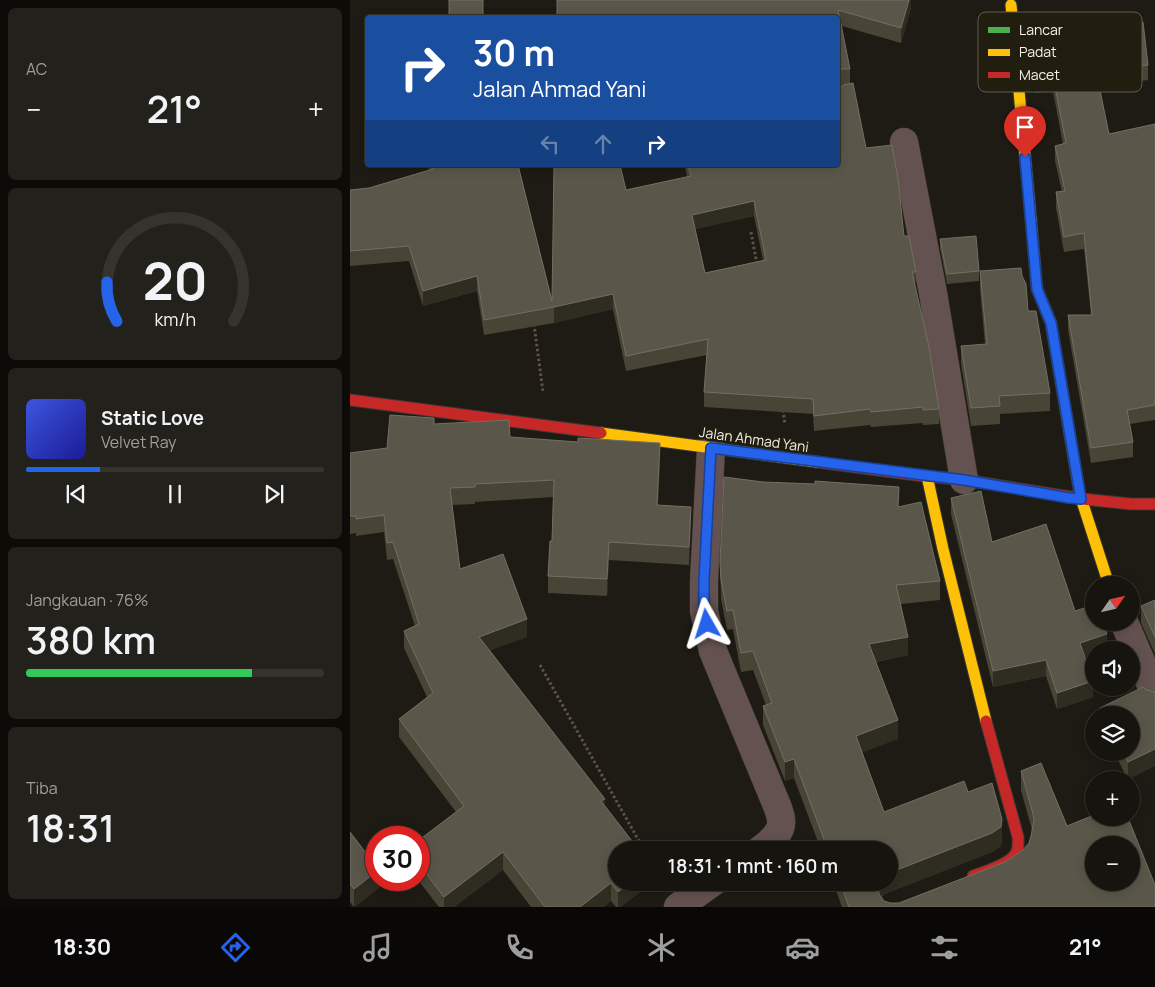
<!DOCTYPE html>
<html lang="id">
<head>
<meta charset="utf-8">
<style>
  :root { --surface:#16140e; --page:#23211c; --text:#f1f3f6; --muted:#9e9e9e; --line:#35332e; --accent:#2563eb }
  body { margin:0; font-family:Manrope,sans-serif; background:var(--page); color:var(--text); height:100vh; display:flex; flex-direction:column; font-size:19px; white-space:nowrap }
  * { box-sizing:border-box; margin:0 }
  p { font-size:16px; color:var(--muted) }
  .icon { flex:none; width:28px; height:28px; fill:none; stroke:currentColor; stroke-width:2; stroke-linecap:round; stroke-linejoin:round }
  .map { position:relative; flex:1; overflow:hidden }
  .panel { display:flex; flex-direction:column; gap:8px; padding:8px; background:#0c0b08; width:350px }
  .panel>* { flex:none }
  .hud { position:absolute; left:15px; top:15px; width:475px; height:152px; border-radius:5px; box-shadow:0 2px 12px #0003,0 0 0 1px var(--line); background:#1a4fa0; color:#fff; overflow:hidden }
  .needle { width:32px; rotate:56deg }
  .fabs { position:absolute; left:735px; top:576px; display:grid; gap:10px }
  .fabs a { display:grid; place-items:center; width:55px; height:55px; border-radius:50%; background:var(--surface); box-shadow:0 2px 12px #0003,0 0 0 1px var(--line); font-size:25px }
  .speed { position:absolute; left:15px; top:826px; display:flex; gap:10px; font-size:25px; font-weight:700; text-align:center }
  .speed>* { display:grid; place-content:center; width:65px; height:65px; border-radius:50%; background:var(--surface); box-shadow:0 2px 12px #0003,0 0 0 1px var(--line); line-height:1 }
  .speed .limit { border:8px solid #d22; background:#fff; color:#111 }
  .pin { position:absolute; display:grid; place-items:center; width:42px; height:42px; color:#fff; margin:-51px -21px; border-radius:50% 50% 50% 0; rotate:-45deg; box-shadow:0 0 5px #0007 }
  .pin .icon { rotate:45deg }
  .me { position:absolute; width:55px; margin:-28px; rotate:354deg; stroke-linejoin:round; filter:drop-shadow(0 0 4px #0008) }
  .turn { display:flex; align-items:center; gap:18px; height:105px; padding:0 25px; font-size:22px }
  .turn .icon { width:65px; height:65px; stroke-width:2.5 }
  .turn b { display:block; font-size:35px; line-height:42px }
  .lanes { display:flex; align-items:center; height:48px; padding:0 25px; background:#0003; justify-content:center; gap:25px; direction:ltr }
  .lanes .off { opacity:.35 }
  .big { font-size:38px; font-weight:600; line-height:1.1 }
  .panel .widget { flex:1; display:flex; flex-direction:column; justify-content:center; gap:8px; min-width:0; padding:0 18px; border-radius:8px; background:var(--page) }
  .panel .dial { align-items:center; gap:0 }
  .dial svg { height:130px; overflow:visible; fill:none; stroke:var(--line); stroke-width:7; stroke-linecap:round; text-anchor:middle }
  .dial text { fill:var(--text); stroke:none }
  .song { display:flex; align-items:center; gap:15px }
  .cover { width:60px; height:60px; border-radius:8px; background:linear-gradient(135deg,hsl(230 70% 55%),hsl(240 70% 35%)) }
  .played { height:5px; border-radius:2px; background:linear-gradient(90deg,var(--accent) 25%,var(--line) 25%) }
  .keys { display:flex; justify-content:space-around; direction:ltr }
  .heat { display:flex; justify-content:space-between; align-items:center; font-size:28px; direction:ltr }
  .charge { height:8px; border-radius:4px; background:linear-gradient(90deg,#34c759 76%,var(--line) 0) }
  .trip { position:absolute; left:258px; top:841px; width:290px; height:50px; border-radius:25px; background:var(--surface); box-shadow:0 2px 12px #0003,0 0 0 1px var(--line); font-weight:600; line-height:50px; text-align:center }
  .tab-bar { display:flex; height:80px; justify-content:space-around; align-items:center; background:#090806; color:var(--muted) }
  .tab-bar .icon { width:35px; height:35px }
  .tab-bar .active { color:var(--accent) }
  .tab-bar b { font-size:22px; color:var(--text) }
  main { display:flex; flex:1; min-height:0 }
  .map>svg:first-child { display:block }
  .lines { fill:none; stroke-linecap:round; stroke-linejoin:round }
  .street-casing { stroke:#3a3832; stroke-width:29 }
  .fast-casing { stroke:#3a3832; stroke-width:13 }
  .slow-casing { stroke:#3a3832; stroke-width:13 }
  .jam-casing { stroke:#3a3832; stroke-width:13 }
  .path { stroke:#5e524f; stroke-width:3; stroke-dasharray:2.5 2.5; stroke-linecap:butt }
  .street { stroke:#645250; stroke-width:28 }
  .fast { stroke:#4caf50; stroke-width:11 }
  .slow { stroke:#ffc107; stroke-width:11 }
  .jam { stroke:#c62828; stroke-width:11 }
  .wall { fill:#484537; fill-rule:evenodd }
  .shaded-wall { fill:#2f2c21 }
  .building { fill:#5a574a; stroke:#727063; fill-rule:evenodd }
  .route-casing { stroke:#184099; stroke-width:12 }
  .route { stroke:#2563eb; stroke-width:9 }
  .labels { text-anchor:middle; dominant-baseline:central; stroke-width:5; stroke-linejoin:round; paint-order:stroke }
  .street-label { font-size:14px; fill:#f3f1e8; stroke:#211e0f }
  .key { fill:#211e0f; stroke:#605d50; stroke-width:1 }
  .key-label { font-size:14px; fill:#f3f1e8 }
</style>
</head>
<body>
<main>
<section class="panel">
<div class="widget"><p>AC</p>
<div class="heat"><a>−</a><b class="big">21°</b><a>+</a></div>
</div>
<div class="widget dial"><svg viewBox="0 0 100 80">
<path d="M14 69A42 42 0 1 1 86 69"/>
<path d="M14 69A42 42 0 0 1 8 45" stroke="#2563eb"/>
<text x="50" y="56" font-size="32" font-weight="700">20</text>
<text x="50" y="72" font-size="11">km/h</text>
</svg></div>
<div class="widget">
<div class="song"><i class="cover"></i><div><b>Static Love</b><p>Velvet Ray</p></div></div>
<div class="played"></div>
<div class="keys"><svg class="icon" aria-label="previous" viewBox="0 0 24 24"><path d="M18 5L8 12l10 7zM5 5v14"/></svg><svg class="icon" aria-label="pause" viewBox="0 0 24 24"><path d="M8 5v14M16 5v14"/></svg><svg class="icon" aria-label="next" viewBox="0 0 24 24"><path d="M6 5l10 7-10 7zM19 5v14"/></svg></div>
</div>
<div class="widget"><p>Jangkauan · 76%</p><b class="big">380 km</b><div class="charge"></div></div>
<div class="widget"><p>Tiba</p><b class="big">18:31</b></div>
</section>
<div class="map">
<svg width="805" height="907" viewBox="0 0 805 907">
  <rect width="100%" height="100%" fill="#1d1b13"/>
  <g class="lines">
    <g class="street-casing">
      <path id="street" d="M554,142L583,293L614,480
        M361,448L354,581V611L363,651L428,808C429,812 431,816 431,820C433,832 419,844 410,850
        M774,622L805,694
        M328,907L363,882"/>
    </g>
    <g class="fast-casing">
      <path id="fast" d="M681,220L687,289L701,323L730,495"/>
    </g>
    <g class="slow-casing">
      <path id="slow" d="M661,5L681,220
        M251,433L467,462
        M577,476L593,549L636,721
        M730,495L759,585"/>
    </g>
    <g class="jam-casing">
      <path id="jam" d="M0,400L251,433
        M467,462L566,475L615,480L733,499L781,504H805
        M623,876C634,872 661,864 666,853C669,849 668,842 668,837L636,721"/>
    </g>
    <path class="path" d="M401,232L407,264
      M184,324L193,392
      M433,410L435,424
      M190,665L294,850"/>
    <use href="#street" class="street"/>
    <use href="#fast" class="fast"/>
    <use href="#slow" class="slow"/>
    <use href="#jam" class="jam"/>
  </g>
  <path class="wall" d="M561,0V8L551,43L492,26L500,69V83L516,148L554,236L566,272L565,287L589,409V424L573,425V423L521,427L520,425L464,431L463,414L354,407V392L357,355L276,371L263,309L204,323L134,335L127,291L73,306L59,261L0,266V190L19,188L79,170L78,165H168L202,301L276,190L337,177L335,165H488L494,84H488V18H207ZM404,216L413,260L355,273L345,229Z
    M681,34L798,65V80L749,86L759,134L805,124V420L780,424L783,442V457L741,463L718,330V315H741L734,249L714,252L706,208V192H712L705,161V146L713,144L703,91L685,93L681,49Z
    M590,239L629,271V281L597,284L590,248Z
    M630,271L678,311L700,393V411L650,414V424L621,426L611,364V346L635,344L630,289Z
    M84,424L160,437L310,460L308,505L341,524L339,565L259,560L257,596L198,593V576L202,541L203,497L125,502V504L102,505L110,569L177,637L140,650L255,806L301,882V884L270,907H266L261,901L253,907H181L153,870L104,907H89L68,880H69V840L106,812L49,737V719L77,697L54,648V631L65,626L43,559L37,560L34,532L6,536V533L0,534V453L37,448Z
    M413,482L549,507L590,581V600L551,604L558,655L526,662L548,739L512,752L534,812L618,792L652,838L651,846L642,852L537,893L531,897L534,901L540,903H549L655,862L673,850L679,843L681,836L682,830L671,790V771L717,826L805,907H492L483,882H539V850H471L444,778L435,781L413,725V706L416,705L403,670L391,672L383,629L377,630L371,599L370,562Z
    M601,498L642,542L757,650H744V654L735,657L743,697L707,709L696,676L643,687L601,514Z
    M805,600V654L791,623V606Z
    M793,687L778,780L764,752H781V715H750V708Z
    M0,832L29,880V888L4,907L0,902Z"/>
  <path class="shaded-wall" d="M559,0H561V8L551,43V28Z
    M404,201V216L342,230V215Z
    M127,276V291L73,306V291Z
    M263,294V309L204,323V307Z
    M310,443V460L307,522V505Z
    M341,507V524L339,565V547Z
    M259,542V560L257,596V579Z
    M177,619V637L129,654V637Z
    M757,634V650H744V654L730,659V643Z
    M558,637V655L519,663V644Z
    M696,660V676L643,687V671Z
    M743,681V697L707,709V693Z
    M548,720V739L506,755V736Z
    M805,749V766L778,780V762Z
    M444,759V778L435,781V762Z
    M255,799V816L251,801Z
    M652,819V838L651,846L642,852L537,893L531,898L528,904V885L529,882H539V873Z
    M153,852V870L104,907H94V897Z
    M26,872V880H29V888L4,907V889Z
    M280,882H301V884L270,907H268V892Z
    M261,883V901L253,907H230Z"/>
  <path class="building" d="M99,0H133V18H99Z
    M207,0H559L551,28L488,10L500,69H488V18H207Z
    M793,22L798,65L746,71L759,134L805,124V405L777,410L783,442L741,448L718,315H742L734,233L714,237L706,192L715,191L705,146L716,143L703,76L685,78L681,34Z
    M503,83L516,148L542,145L548,179L554,236H559L566,272H562L579,347L589,409L573,410V407L521,412L520,409L464,416L463,399L354,392L358,339L276,356L263,294L204,307L134,320L127,276L73,291L59,246L0,251V190L19,188L83,169L82,165H168L202,301L204,165H270L276,190L341,176L338,165H488V86ZM404,201L416,260L355,273L342,215Z
    M626,236L629,271L597,274L590,239Z
    M671,268L672,276L676,284L678,311H686L700,393L649,396L650,406L621,408L611,346L637,344L630,271Z
    M40,415L84,418V424L159,420L160,437L228,442V438L310,443L307,505L341,507L339,547L259,542L257,579L198,576L200,541H202L204,480L125,484V487L100,488L110,569L153,554L177,619L129,637L255,799L251,801L289,850H266V882H280L268,892L261,883L230,907H195L153,852L94,897L69,864V840L114,806L49,719L83,693L54,631L69,624L43,542L37,543L34,515L6,519V516H0V453L37,448Z
    M374,477L413,482L465,484V481L549,487L548,507L571,502L590,581L546,585L558,637L519,644L548,720L506,736L534,812L614,781L618,792L642,783L652,819L651,827L642,833L539,873V850H478L444,759L435,762L413,706L422,703L403,651L391,653L383,610L377,611L371,580L370,562Z
    M631,491L642,542L696,524L725,611L744,605V622H753L757,634L730,643L743,681L707,693L696,660L643,671L601,498Z
    M805,600V637L791,606Z
    M793,687L796,690L805,692V749L778,762L773,752H781V715H754L750,708Z
    M691,763L717,826L744,815V818H778L805,885V907H499L490,882H529L528,885L529,894L534,901L540,903H549L655,862L673,850L679,843L681,836L684,820L683,814L671,771ZM744,845H781V882H744Z
    M0,832L26,866V872L4,889L0,884Z"/>
  <g class="lines">
    <g class="route-casing">
      <path id="route" d="M357,624L354,611V581L361,448L614,480L719,498L731,499L701,323L687,289L675,157"/>
    </g>
    <use href="#route" class="route"/>
  </g>
  <g class="labels">
    <g class="street-label">
      <text transform="translate(404 439) rotate(8)">Jalan Ahmad Yani</text>
    </g>
  </g>
  <rect x="628" y="12" width="164" height="80" rx="8" class="key"/>
  <rect x="638" y="27" width="22" height="6" fill="#4caf50"/>
  <rect x="638" y="49" width="22" height="7" fill="#ffc107"/>
  <rect x="638" y="72" width="22" height="6" fill="#c62828"/>
  <g class="key-label">
    <text x="669" y="35">Lancar</text>
    <text x="669" y="57">Padat</text>
    <text x="669" y="80">Macet</text>
  </g>
</svg>
<div class="fabs">
<a><svg class="needle" viewBox="-14 -14 28 28"><path d="M0-13l5 13h-10z" fill="#e53935"/><path d="M0 13l5-13h-10z" fill="#9e9e9e"/></svg></a>
<a><svg class="icon" aria-label="sound" viewBox="0 0 24 24"><path d="M4 9h4l5-4v14l-5-4H4zM17 9q2 3 0 6"/></svg></a>
<a><svg class="icon" aria-label="layers" viewBox="0 0 24 24"><path d="M12 4l9 5-9 5-9-5zM3 14l9 5 9-5"/></svg></a>
<a>+</a>
<a>−</a>
</div>
<div class="speed"><div class="limit">30</div></div>
<div class="pin" style="left:675px;top:157px;background:#d93025"><svg class="icon" aria-label="arrive" viewBox="0 0 24 24"><path d="M6 21V4h12l-3 4 3 4H6"/></svg></div>
<svg class="me" style="left:357px;top:624px" viewBox="-20 -20 40 40"><path d="M0-17L14 15 0 8-14 15z" fill="#2563eb" stroke="#fff" stroke-width="4"/></svg>
<div class="trip">18:31 · 1 mnt · 160 m</div>
<div class="hud">
<div class="turn"><svg class="icon" aria-label="right" viewBox="0 0 24 24"><path d="M7 20v-9h11M14 6l5 5-5 5"/></svg><div><b>30 m</b>Jalan Ahmad Yani</div></div>
<div class="lanes"><svg class="icon off" aria-label="left" viewBox="0 0 24 24"><path d="M17 20v-9H6M10 6l-5 5 5 5"/></svg><svg class="icon off" aria-label="ahead" viewBox="0 0 24 24"><path d="M12 20V5M6 11l6-6 6 6"/></svg><svg class="icon" aria-label="right" viewBox="0 0 24 24"><path d="M7 20v-9h11M14 6l5 5-5 5"/></svg></div>
</div>
</div>
</main>
<nav class="tab-bar">
<b>18:30</b>
<svg class="icon active" aria-label="directions" viewBox="0 0 24 24"><path d="M12 3l9 9-9 9-9-9zM9 14v-3h6M13 9l2 2-2 2"/></svg>
<svg class="icon" aria-label="music" viewBox="0 0 24 24"><path d="M9 18V5l10-2v13"/><circle cx="6" cy="18" r="3"/><circle cx="16" cy="16" r="3"/></svg>
<svg class="icon" aria-label="phone" viewBox="0 0 24 24"><path d="M5 4h4l2 5-3 2q2 4 5 5l2-3 5 2v4C11 20 4 13 5 4z"/></svg>
<svg class="icon" aria-label="climate" viewBox="0 0 24 24"><path d="M12 3v18M4 7l16 10M4 17L20 7"/></svg>
<svg class="icon" aria-label="car" viewBox="0 0 24 24"><path d="M5 17H2v-5l4-1 3-4h7l3 4 3 1v5h-3M9 17h6M6 11h13"/><circle cx="7" cy="17" r="2"/><circle cx="17" cy="17" r="2"/></svg>
<svg class="icon" aria-label="filters" viewBox="0 0 24 24"><path d="M4 7h16M4 17h16"/><circle cx="9" cy="7" r="2"/><circle cx="15" cy="17" r="2"/></svg>
<b>21°</b>
</nav>
</body>
</html>
